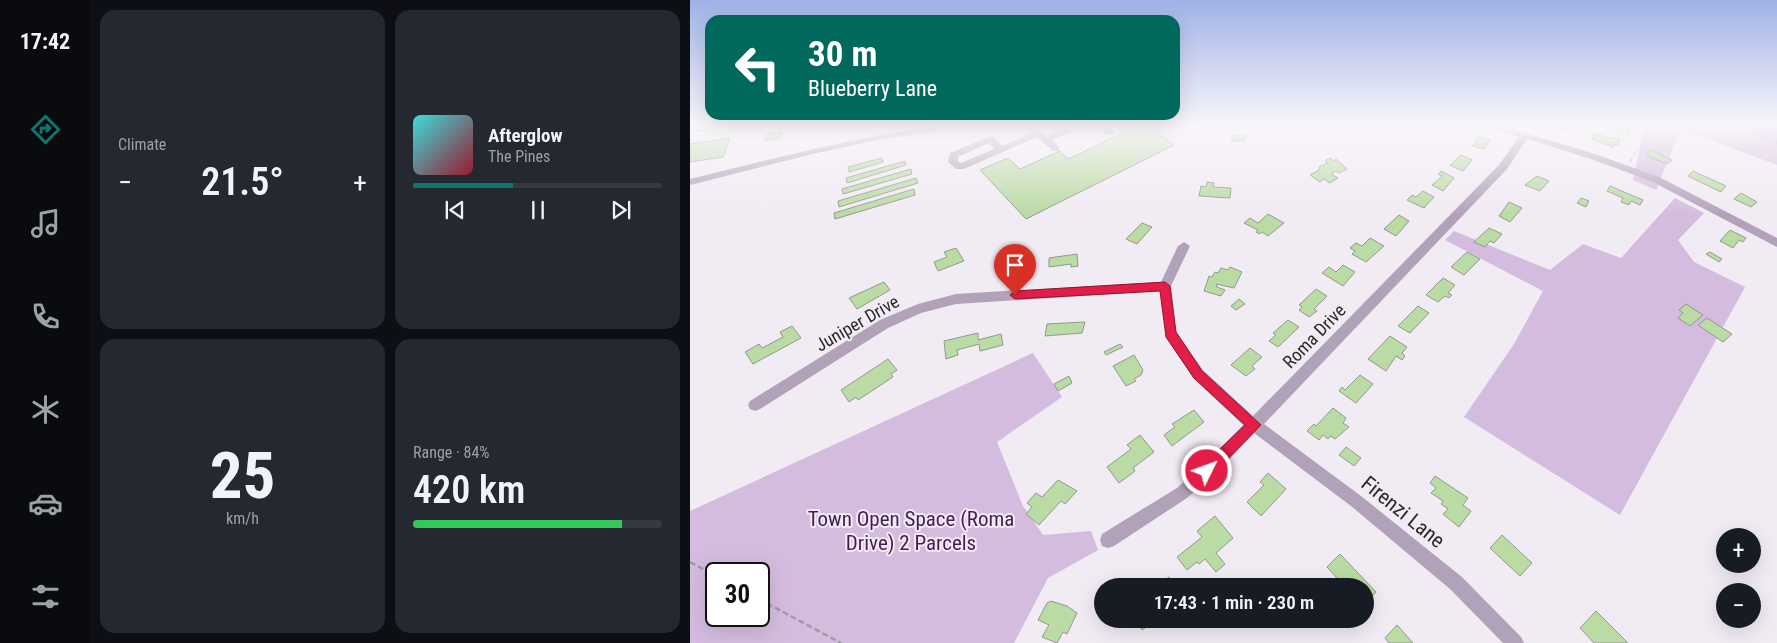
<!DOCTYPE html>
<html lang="en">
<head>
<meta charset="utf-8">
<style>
  :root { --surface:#171b24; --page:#242831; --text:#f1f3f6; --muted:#9ea1a6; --line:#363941; --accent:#0f766e }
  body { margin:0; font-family:"Roboto Condensed",sans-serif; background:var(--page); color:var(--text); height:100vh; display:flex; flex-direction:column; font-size:19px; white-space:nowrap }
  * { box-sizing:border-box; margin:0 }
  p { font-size:16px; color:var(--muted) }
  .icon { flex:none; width:28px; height:28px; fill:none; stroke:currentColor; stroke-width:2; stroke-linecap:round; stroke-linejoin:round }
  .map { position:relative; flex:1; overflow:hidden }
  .sheet { display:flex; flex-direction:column; gap:10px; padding:10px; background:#0d0f14; width:600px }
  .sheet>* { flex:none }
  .guide { position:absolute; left:15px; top:15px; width:475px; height:105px; border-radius:15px; box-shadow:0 5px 20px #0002; background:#00695c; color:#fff; overflow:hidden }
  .controls { position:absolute; left:1026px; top:528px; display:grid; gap:10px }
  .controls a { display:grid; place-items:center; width:45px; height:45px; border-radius:50%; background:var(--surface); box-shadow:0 5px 20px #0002; font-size:25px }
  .speed { position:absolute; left:15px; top:562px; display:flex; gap:10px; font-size:25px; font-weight:700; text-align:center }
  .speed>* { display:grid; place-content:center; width:65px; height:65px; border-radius:50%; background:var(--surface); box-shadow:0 5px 20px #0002; line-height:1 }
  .speed .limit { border:2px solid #111; border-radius:8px; background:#fff; color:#111 }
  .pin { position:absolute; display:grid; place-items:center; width:42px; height:42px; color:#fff; margin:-51px -21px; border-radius:50% 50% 50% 0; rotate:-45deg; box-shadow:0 0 5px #0007 }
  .pin .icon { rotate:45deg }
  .me { position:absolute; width:55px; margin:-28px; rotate:48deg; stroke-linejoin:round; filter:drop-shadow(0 0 4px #0008) }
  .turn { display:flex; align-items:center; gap:18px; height:105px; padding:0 20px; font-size:22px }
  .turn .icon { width:65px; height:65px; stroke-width:2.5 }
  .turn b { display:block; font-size:35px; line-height:42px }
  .big { font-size:38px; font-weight:600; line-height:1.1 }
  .sheet .tile { flex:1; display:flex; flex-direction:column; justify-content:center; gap:8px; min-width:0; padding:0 18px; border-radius:15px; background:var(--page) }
  .sheet .dial { align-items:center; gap:0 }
  .dial b { font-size:65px; line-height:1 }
  .song { display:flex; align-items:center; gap:15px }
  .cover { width:60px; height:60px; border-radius:8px; background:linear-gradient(135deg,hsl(180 70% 55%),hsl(350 70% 35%)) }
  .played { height:5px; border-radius:2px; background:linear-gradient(90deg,var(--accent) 40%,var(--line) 40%) }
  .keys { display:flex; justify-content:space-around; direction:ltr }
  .heat { display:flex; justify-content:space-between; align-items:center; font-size:28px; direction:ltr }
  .charge { height:8px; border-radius:4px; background:linear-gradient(90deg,#34c759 84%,var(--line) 0) }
  .sheet .tiles { flex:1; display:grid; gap:10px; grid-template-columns:repeat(2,1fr) }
  .trip { position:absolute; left:404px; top:578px; width:280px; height:50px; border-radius:25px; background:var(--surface); box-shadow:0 5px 20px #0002; font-weight:600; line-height:50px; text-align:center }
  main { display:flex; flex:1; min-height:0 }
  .menu { display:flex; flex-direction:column; width:90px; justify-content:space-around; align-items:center; background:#090b0e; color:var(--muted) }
  .menu .icon { width:35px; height:35px }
  .menu .active { color:var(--accent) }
  .menu b { font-size:22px; color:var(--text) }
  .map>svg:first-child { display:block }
  .green { fill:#d4bcde; fill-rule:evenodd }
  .forest { fill:#d0abdf }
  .building { fill:#badba4; stroke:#939890 }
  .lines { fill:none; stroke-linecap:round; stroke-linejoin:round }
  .path-far1 { stroke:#a09ca2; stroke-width:1; stroke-dasharray:4.5 2; stroke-linecap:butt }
  .path { stroke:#a09ca2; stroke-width:2.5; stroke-dasharray:6 3; stroke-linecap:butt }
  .minor { fill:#b2a2b9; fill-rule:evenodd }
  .route { fill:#e11d48; stroke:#92132f }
  .labels { text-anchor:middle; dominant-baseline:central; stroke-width:4; stroke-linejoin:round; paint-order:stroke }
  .street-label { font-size:18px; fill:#2c292c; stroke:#f1ebf3 }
  .near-street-label { font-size:21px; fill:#2c292c; stroke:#f1ebf3 }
  .near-park-label { font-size:21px; fill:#481b58; stroke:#f1ebf3 }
</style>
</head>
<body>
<main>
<nav class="menu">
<b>17:42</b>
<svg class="icon active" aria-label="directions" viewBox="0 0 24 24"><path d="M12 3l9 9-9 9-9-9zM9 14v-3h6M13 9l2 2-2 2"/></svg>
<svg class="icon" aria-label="music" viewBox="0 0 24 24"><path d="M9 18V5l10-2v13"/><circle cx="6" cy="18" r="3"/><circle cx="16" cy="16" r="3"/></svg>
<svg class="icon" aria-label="phone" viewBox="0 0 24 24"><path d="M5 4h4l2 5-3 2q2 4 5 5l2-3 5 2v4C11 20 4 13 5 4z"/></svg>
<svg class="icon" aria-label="climate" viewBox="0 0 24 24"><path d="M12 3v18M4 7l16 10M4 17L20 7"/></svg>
<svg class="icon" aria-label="car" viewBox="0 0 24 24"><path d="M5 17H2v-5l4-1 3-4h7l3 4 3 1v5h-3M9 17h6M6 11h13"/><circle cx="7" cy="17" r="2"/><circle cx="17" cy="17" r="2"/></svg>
<svg class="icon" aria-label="filters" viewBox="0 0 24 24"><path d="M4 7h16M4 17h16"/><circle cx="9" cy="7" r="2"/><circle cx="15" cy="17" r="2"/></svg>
</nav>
<section class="sheet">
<div class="tiles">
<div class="tile"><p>Climate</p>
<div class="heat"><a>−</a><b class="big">21.5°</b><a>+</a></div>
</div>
<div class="tile">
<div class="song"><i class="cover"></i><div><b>Afterglow</b><p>The Pines</p></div></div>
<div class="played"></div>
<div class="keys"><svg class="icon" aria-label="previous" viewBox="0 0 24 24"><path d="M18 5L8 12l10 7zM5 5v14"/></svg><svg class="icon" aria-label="pause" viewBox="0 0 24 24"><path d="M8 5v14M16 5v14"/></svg><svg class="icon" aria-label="next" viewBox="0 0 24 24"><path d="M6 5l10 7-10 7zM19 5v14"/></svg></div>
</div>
<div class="tile dial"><b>25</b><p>km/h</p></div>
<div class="tile"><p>Range · 84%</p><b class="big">420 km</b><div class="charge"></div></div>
</div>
</section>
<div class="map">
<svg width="1087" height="643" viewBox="0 0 1087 643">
  <rect width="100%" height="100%" fill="#f1ebf3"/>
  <path class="green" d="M955,125H1087V165L991,129L966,190L943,180Z
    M985,198L1014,213L988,240L1004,262L1055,287L930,515L774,417L824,344L853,291L755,240L764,231L860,270L893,244L931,258Z
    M343,353L372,397L307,442L333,506L353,535L401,531L408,550L358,578L324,643H0V511ZM26,574H69V616H26Z"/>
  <path class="forest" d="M1046,125H1087V146L1051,127Z"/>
  <path class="building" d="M21,125L18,130L1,132L4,127Z
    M432,125H457L484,145L336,219L290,170L318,158L330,169L370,151L378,159L439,130Z
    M865,125H879V127L877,132L863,128Z
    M924,125L939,129L940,135L922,129Z
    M92,132L90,138L75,141L77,134Z
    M904,133L920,138L921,137L930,139L928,145L924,144L923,147L902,139Z
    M542,135H555V141H542Z
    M789,136L800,140L794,149L783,146Z
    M40,138L33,157L0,162V144Z
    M961,150L982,160L977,164L956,155Z
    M771,155L782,160L773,171L760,165Z
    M192,158L193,162L159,172L158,167Z
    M640,158L644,161L646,159L657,169L649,173L646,171L641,174L648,178L640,183L634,179L630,182L620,175L629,170L630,166L638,163L635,161Z
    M215,161L216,165L157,183L156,178Z
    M221,169L222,174L153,194L152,189Z
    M751,171L764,178L753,191L742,185L752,176L748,174Z
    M1003,171L1036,186L1031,192L998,176Z
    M847,176L859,181L850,191L835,185Z
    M226,178L228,183L149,207L148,201Z
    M517,182L524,183L523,187L541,188L540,198L509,196L511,186L516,187Z
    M920,186L934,192L953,200L950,205L941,201L939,205L931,202L933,198L917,191Z
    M224,189L225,195L145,219L144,213Z
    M733,191L744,197L734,208L717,200L722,195L726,197Z
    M1051,193L1067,202L1061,207L1044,199Z
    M891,198L899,201L896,207L887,203Z
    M819,202L832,208L820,222L809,216Z
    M578,214L594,223L578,236L572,232L570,234L566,232L568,230L554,223L560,218L568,223Z
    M709,215L719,221L706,236L694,229Z
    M452,223L462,227L447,244L436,239Z
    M799,228L812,234L804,243L800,241L795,247L784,242Z
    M1040,230L1056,238L1053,242L1049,240L1043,248L1030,241Z
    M680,238L694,246L676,262L662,254L665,251L660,248L666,243L672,246Z
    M266,248L274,261L248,271L244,262L257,257L254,252Z
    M777,252L790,259L774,275L761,267Z
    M1020,252L1032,259L1029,262L1016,254Z
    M387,254L388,266L381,267V264L359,267V258Z
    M653,265L665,272L653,286L632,273L639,267L646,272Z
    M540,267L552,272L544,288L526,284L527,287L535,290L531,296L514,291L519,276L522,277L525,272L528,273L531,268L538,270Z
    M753,278L765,285L758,293L762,295L759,298L755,296L748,302L736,295Z
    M194,282L200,290L167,309L159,298Z
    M626,289L637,296L624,309L627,311L619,317L609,310L612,307L609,305Z
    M549,299L555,304L546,310L541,306Z
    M996,304L1013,315L1000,326L988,318L993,313L989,310Z
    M728,306L739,313L720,333L708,326Z
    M1017,318L1042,334L1033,342L1008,325Z
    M598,320L609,327L588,347L579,341L586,335L583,333Z
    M395,322L392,333L355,336L357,324Z
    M102,326L111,338L63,364L55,352L69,344L72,348L93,337L90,332Z
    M288,333V340L311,334L313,345L290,351L289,344L267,350L268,355L256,359L254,341Z
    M700,336L717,347L712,353L715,356L712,360L706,356L696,371L678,359Z
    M430,344L433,347L416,355L414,352Z
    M560,348L572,357L562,366L565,369L556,376L541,365Z
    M444,355L453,370L451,375L444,379L446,381L436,386L423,366Z
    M198,359L207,370L201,374L203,377L168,400L166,397L159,402L151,390Z
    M670,375L683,384L666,403L649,391L652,387L655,390Z
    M379,376L382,383L368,391L364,384Z
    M643,408L656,418L653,423L659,427L645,439L641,436L638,439L633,435L629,440L617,431L624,424L626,426Z
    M504,410L514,422L482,446L474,435L485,427L482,424Z
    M450,435L464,452L443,468L445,471L429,483L417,467L441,449L437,445Z
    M656,447L671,458L664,466L649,455Z
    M578,473L596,489L571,516L557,502L574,485L570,482Z
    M745,476L778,498L773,505L781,511L769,527L753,514L758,509L751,504L753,501L741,493L746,488L740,483Z
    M368,480L387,491L375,504L371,501L349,525L336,514L342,507L337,503L346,493L352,497Z
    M525,516L543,538L526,553L535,564L526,572L515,559L509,564L507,562L497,570L487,557L512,537L507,531Z
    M812,535L842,563L830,576L800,548Z
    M650,554L686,592L675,604V586H654L637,567Z
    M479,577L485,586H467Z
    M361,601L377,606L387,613L377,634L373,632L367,643L352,637L359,625L348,620L357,603Z
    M906,611L938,643H904L890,628Z
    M446,619H468L452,630Z
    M707,625L723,643H699L695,638Z"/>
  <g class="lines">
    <path class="path-far1" d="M1051,125L1087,143
      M940,162L963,125"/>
    <path class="path" d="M0,562L26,576
      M69,599L151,643"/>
    <path class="minor" d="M250,125H271L266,128L188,140L127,153L0,185V179C83,158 165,138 250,125Z
      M335,125H344L356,136L384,125H397L362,140L369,147V151H363L347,137L274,169H266L258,162L260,153L298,137H304L312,146L342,133ZM299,143L304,149L271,163L268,161V157Z
      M411,125H420L424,133L422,135H416Z
      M797,125H810L908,155L969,177L1087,238V247L961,181L901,159L837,139L817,169L574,424L671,496L772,577L831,637L834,643H813L760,589L661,506L564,433L534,465L497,498L424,546L418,548L412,546L410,540L412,534L487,488L524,455L553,425L503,378L476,337L470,291L266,304L231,313L198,328L70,409L65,411L60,409L58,405L60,401L190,320L228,304L266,294L471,282L488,246L494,242L500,246L481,286L486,332L513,370L563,416L809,165L829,137L798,127Z"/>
  </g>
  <linearGradient id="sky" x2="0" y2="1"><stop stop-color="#9fb2e6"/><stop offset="0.58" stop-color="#f9f6fa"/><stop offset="1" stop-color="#f9f6fa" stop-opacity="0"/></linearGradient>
  <rect width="1087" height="215" fill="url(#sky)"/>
  <path class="route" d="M475,282L480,286L486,332L512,371L571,425L522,475L517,477L512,475L510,471L512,466L555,425L504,378L476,337L470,291L325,299L320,295L325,291Z"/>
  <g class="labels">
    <g class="street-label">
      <text transform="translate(167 323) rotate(-30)">Juniper Drive</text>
      <text transform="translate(624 336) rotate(-46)">Roma Drive</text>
    </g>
    <g class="near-street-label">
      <text transform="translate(713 512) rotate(39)">Firenzi Lane</text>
    </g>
    <g class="near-park-label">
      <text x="221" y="519">Town Open Space (Roma<tspan x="221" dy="24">Drive) 2 Parcels</tspan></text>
    </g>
  </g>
</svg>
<div class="controls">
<a>+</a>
<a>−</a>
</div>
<div class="speed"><div class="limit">30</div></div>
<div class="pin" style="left:325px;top:295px;background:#d93025"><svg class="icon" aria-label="arrive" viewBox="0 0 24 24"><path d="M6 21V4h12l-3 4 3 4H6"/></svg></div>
<svg class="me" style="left:517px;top:471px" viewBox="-20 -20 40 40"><circle r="17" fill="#e11d48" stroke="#fff" stroke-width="3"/><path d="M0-11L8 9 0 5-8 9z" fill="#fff"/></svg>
<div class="trip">17:43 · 1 min · 230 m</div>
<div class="guide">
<div class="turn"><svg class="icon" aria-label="left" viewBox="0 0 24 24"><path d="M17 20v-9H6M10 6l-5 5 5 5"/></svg><div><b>30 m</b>Blueberry Lane</div></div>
</div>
</div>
</main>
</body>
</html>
